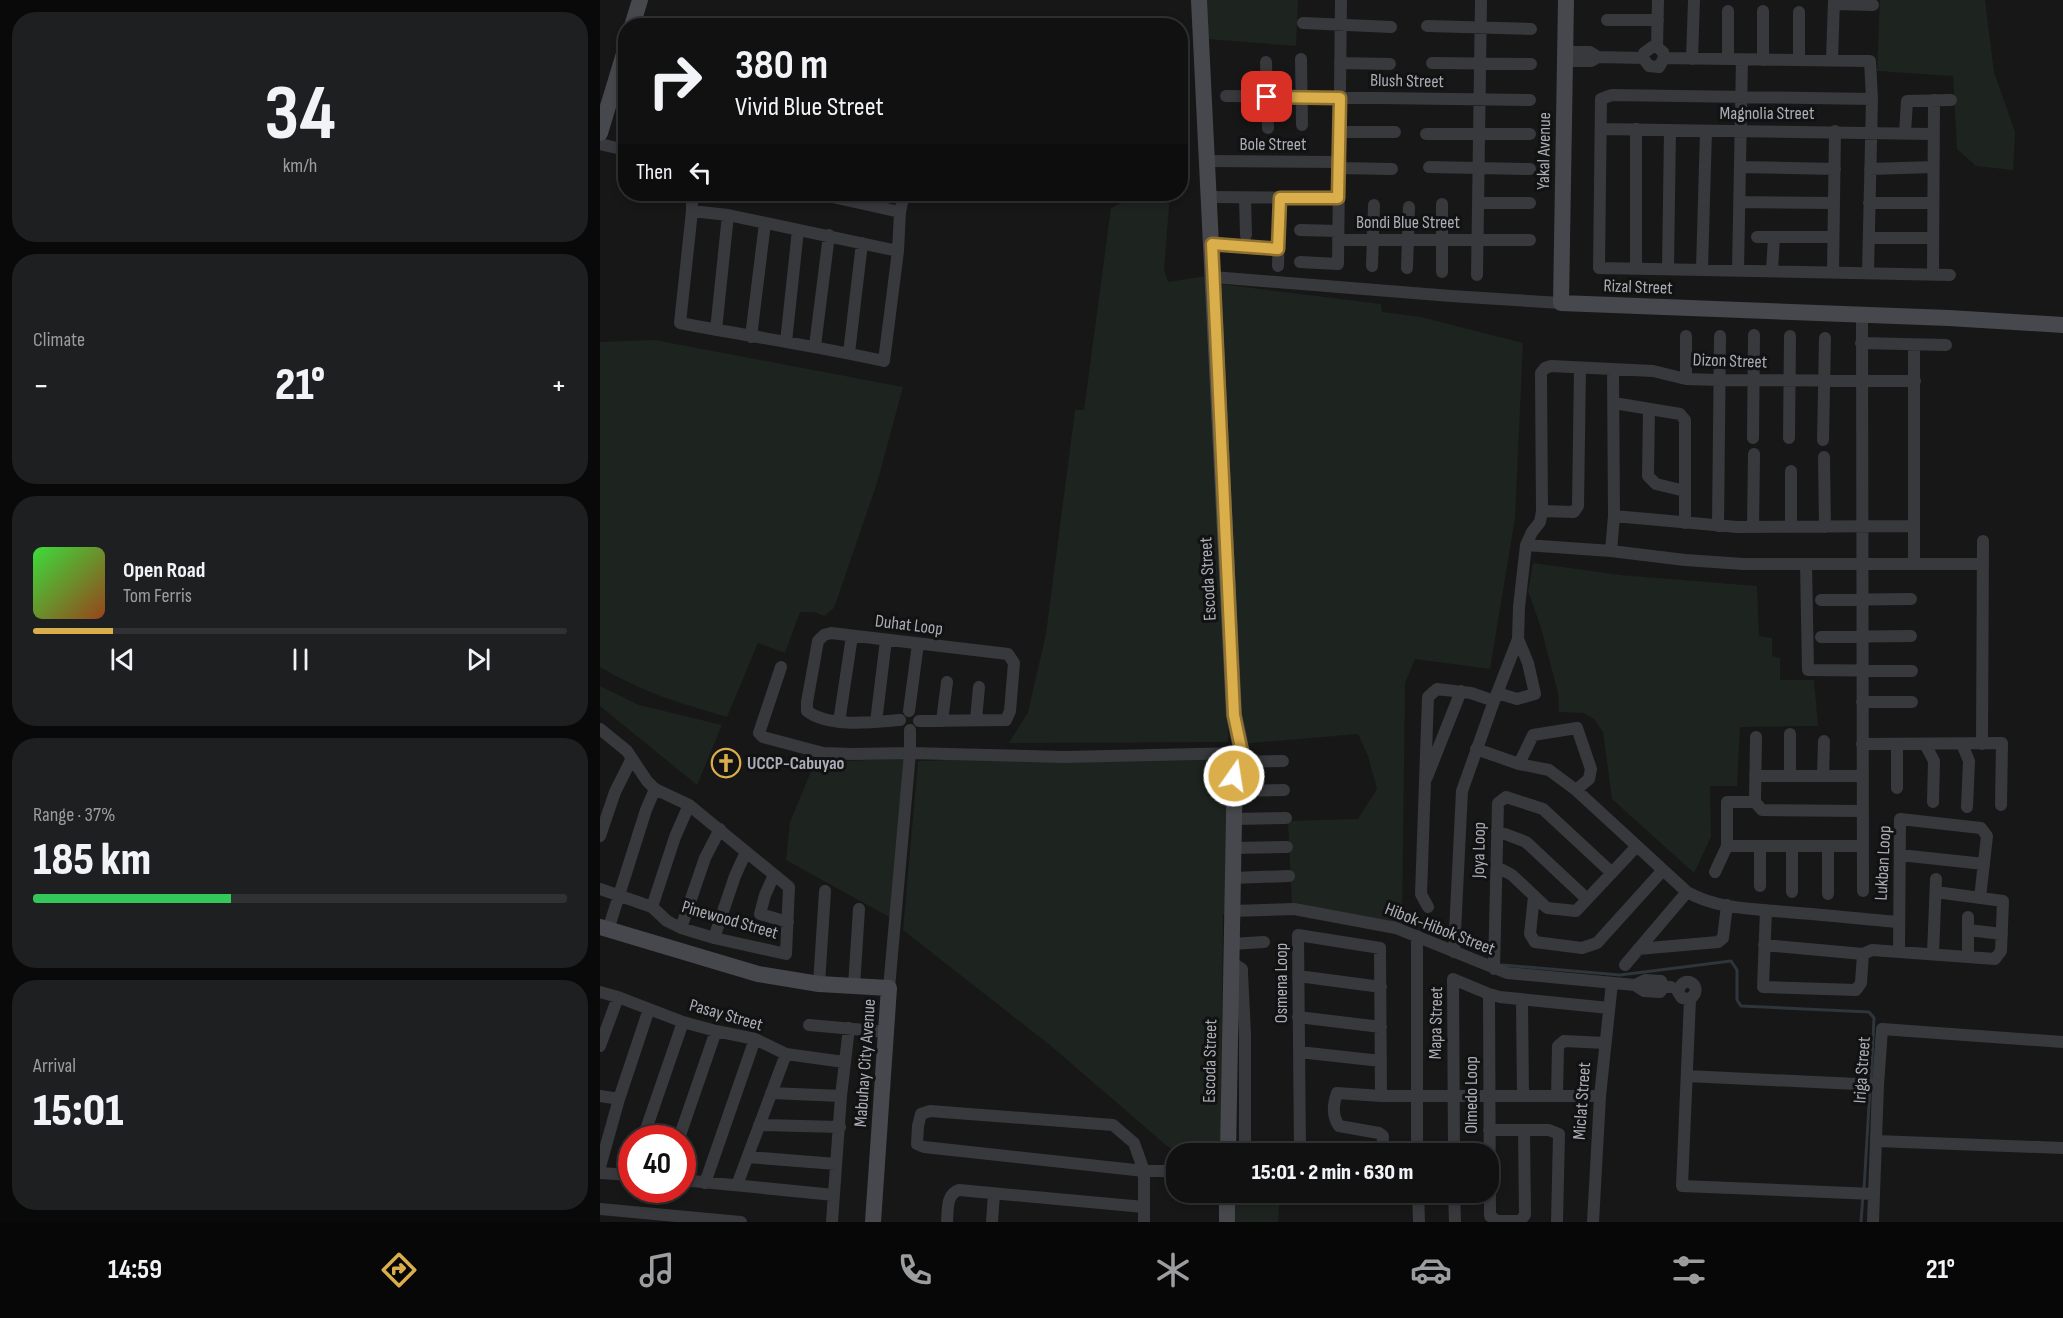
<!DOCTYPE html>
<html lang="en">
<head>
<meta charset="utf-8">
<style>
  :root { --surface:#111112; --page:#1e1f20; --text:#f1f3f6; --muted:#9c9d9f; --line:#303132; --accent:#dbae4c }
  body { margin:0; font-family:"Sofia Sans Condensed",sans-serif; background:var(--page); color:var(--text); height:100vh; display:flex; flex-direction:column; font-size:22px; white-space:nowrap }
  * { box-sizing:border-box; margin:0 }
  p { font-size:20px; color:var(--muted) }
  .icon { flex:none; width:33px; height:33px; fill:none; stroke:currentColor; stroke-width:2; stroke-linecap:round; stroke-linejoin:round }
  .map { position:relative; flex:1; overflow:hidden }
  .side { display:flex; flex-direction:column; gap:12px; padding:12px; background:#09090a; width:600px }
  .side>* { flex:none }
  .guide { position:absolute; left:18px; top:18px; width:570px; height:183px; border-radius:24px; box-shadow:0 3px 9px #0003,0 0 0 2px var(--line); background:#111112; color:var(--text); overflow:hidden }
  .speed { position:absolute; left:18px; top:1125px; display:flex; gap:12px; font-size:30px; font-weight:700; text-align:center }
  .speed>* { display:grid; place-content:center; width:78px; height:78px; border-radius:50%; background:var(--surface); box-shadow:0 3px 9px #0003,0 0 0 2px var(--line); line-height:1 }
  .speed .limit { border:9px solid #d22; background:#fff; color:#111 }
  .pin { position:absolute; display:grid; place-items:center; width:51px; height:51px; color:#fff; margin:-26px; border-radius:12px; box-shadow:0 3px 9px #0006 }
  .me { position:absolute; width:66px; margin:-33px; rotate:13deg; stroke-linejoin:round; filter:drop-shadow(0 0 4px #0008) }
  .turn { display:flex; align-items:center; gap:21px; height:126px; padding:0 18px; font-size:27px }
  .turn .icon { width:78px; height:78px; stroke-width:2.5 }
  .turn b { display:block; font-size:42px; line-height:51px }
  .then { display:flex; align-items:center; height:57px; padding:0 18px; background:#0003; gap:12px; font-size:22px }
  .big { font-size:45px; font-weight:800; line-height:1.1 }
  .side .tile { flex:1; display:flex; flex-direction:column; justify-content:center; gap:9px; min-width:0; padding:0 21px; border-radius:24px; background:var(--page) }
  .side .dial { align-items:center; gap:0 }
  .dial b { font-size:78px; line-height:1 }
  .song { display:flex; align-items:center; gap:18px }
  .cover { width:72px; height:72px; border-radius:9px; background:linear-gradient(135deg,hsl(120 70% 55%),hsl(20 70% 35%)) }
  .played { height:6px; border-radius:3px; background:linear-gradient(90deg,var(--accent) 15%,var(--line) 15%) }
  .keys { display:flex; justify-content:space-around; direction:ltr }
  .heat { display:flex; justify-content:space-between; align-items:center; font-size:33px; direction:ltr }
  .charge { height:9px; border-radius:4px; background:linear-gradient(90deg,#34c759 37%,var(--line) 0) }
  .trip { position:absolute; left:566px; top:1143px; width:333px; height:60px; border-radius:24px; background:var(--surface); box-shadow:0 3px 9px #0003,0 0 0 2px var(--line); font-weight:800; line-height:60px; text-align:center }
  .menu { display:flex; height:96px; justify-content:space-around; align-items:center; background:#070707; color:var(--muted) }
  .menu .icon { width:42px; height:42px }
  .menu .current { color:var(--accent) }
  .menu b { font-size:27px; color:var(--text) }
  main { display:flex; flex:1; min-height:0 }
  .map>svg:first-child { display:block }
  .green { fill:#1d231e }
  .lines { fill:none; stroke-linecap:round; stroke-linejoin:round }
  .stream { stroke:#2e353b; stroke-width:3 }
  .street { stroke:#38393d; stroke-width:12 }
  .secondary { stroke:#47484d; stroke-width:16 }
  .route-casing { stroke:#8e7131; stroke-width:15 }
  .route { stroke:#dbae4c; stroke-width:10 }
  .labels { text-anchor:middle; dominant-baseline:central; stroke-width:6; stroke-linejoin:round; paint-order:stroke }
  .street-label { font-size:18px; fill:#abaeb7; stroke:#121213 }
  .poi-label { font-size:18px; font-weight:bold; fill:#abaeb7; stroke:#121213; text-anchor:start }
</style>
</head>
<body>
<main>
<section class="side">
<div class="tile dial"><b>34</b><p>km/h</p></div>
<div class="tile"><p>Climate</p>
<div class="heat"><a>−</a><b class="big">21°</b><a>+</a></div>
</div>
<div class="tile">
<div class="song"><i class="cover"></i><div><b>Open Road</b><p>Tom Ferris</p></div></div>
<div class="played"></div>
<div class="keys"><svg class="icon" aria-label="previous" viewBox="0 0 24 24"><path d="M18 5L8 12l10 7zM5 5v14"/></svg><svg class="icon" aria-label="pause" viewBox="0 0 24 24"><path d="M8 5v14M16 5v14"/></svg><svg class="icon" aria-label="next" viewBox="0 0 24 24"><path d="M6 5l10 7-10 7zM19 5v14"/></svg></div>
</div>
<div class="tile"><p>Range · 37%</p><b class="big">185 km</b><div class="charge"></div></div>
<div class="tile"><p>Arrival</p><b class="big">15:01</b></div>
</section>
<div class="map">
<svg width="1463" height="1222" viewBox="0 0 1463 1222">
  <rect width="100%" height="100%" fill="#171718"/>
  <path class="green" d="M606,0H698L696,46L608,39Z
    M1280,0H1385L1394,72L1415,132L1413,170L1376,166L1357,149L1353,76L1277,71Z
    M539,194H570L564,270L568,282L606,276L629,712L628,742L409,743L428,712L446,634L475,410H484L511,208Z
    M620,284L781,304L782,312L821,317L923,343L915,518L890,669L815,659L805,683L802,924L698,904H692L688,821L758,819L777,789L768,756L758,734L641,744Z
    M55,340L303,387L277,483L234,608L224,616L214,612H200L185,653L158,643L127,717C82,704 39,691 0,667V342Z
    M933,563L1020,575L1157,586L1159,636L1172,638V656L1180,658V680H1214L1218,726L1140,727L1137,786H1110L1111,837L1094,873L1012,799L1003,732L994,719L983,713L959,712L958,693L941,628L928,591Z
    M0,686L39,705L122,725L97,785L0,706Z
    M630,751L626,914H623L621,1153H580L567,1146L451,1046L303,930L318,761Z
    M217,757L250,761L305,758L291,918L186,860L190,822Z
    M633,1193H680L678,1222H633Z"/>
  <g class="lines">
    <path class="stream" d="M902,965L1020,975L1131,961L1137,970V1000L1141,1006L1269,1012L1274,1018L1271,1081
      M1264,1189L1270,1088
      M1261,1222L1263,1195"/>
    <path class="street" d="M1234,4L1273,5
      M1128,11V59
      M1163,11V60
      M1007,20H1058
      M703,23L791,27
      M827,26L931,29
      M1057,47H1052L1044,53L1043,58L1049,66L1059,67L1064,58L1063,52L1057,47L1058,0
      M965,52H990L998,57
      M1064,58L1270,61L1272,99L1268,272
      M701,59L702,125
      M1092,59L1094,0
      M1199,60V12
      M1232,60L1234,0
      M965,61H991L998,57L1043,58
      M666,62L668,128
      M740,63L790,64
      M832,63L931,64
      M626,96L930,100
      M1272,99L1012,95L1001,99L999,268L1350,275
      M1001,129L1333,134
      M739,132H795
      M1305,133L1307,101L1351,100
      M826,134H930
      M0,144L26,150
      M608,161L739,162
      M829,167L930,169
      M1140,167L1235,169
      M739,168L792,169
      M1270,169L1333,167
      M92,194V211L80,323C148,336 216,346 284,361L298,251L300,212L304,194
      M219,194L300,212
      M609,197L739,198
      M645,198L646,235
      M1140,202L1234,203
      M878,203H930
      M1269,203H1333
      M842,204V272
      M92,211L128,215L298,251
      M700,230L738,231
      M1157,237H1233
      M1269,238H1333
      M738,240H930
      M612,244L679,249
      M700,262L738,264L741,0
      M678,266L680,198
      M772,266L774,205
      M807,268L809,207
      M1036,268V129
      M1068,269L1070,130
      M1102,269L1106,131
      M1138,270L1142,59
      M1172,270L1174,237
      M1233,271L1235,131
      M1333,274L1334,100
      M877,275L881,1
      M613,277L851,296L961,303
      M1262,315L1263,891
      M116,330L128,215
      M151,337L165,223
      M186,342L198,230
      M1261,343L1346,345
      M215,346L229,235
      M249,353L262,243
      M1086,379V336
      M1014,403L1080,414L1085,420V523
      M1049,409L1048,476L1056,484L1085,491
      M1153,438L1154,335
      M1189,438L1190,336
      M1223,440L1225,338
      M1224,457L1225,527
      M1191,471V527
      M942,511L974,512L978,506L980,368
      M1014,516L1137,527L1314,526
      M1118,526L1120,336
      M1153,527L1154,454
      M926,545L1011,551L1085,560L1143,564H1383
      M1011,551L1014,516L1013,370
      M1314,563V345
      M1206,564L1208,670L1312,671
      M1221,600L1311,599
      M1221,637L1311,636
      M181,667L159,733L163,737L223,753L253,754L310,753L464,757L642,753
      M897,693L917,699L935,694L928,663L918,639L919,607L926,545L932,532L940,522L942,511L941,373L945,368L951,366L1053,371L1086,379L1119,380L1315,381
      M1262,702H1312
      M309,711L318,644
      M300,720C274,722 229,728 207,711V702L218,641L224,635L231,633L408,654L414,663L410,711L406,720L319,721
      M376,720L379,687
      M342,721L347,682
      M239,722L252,636
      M276,722L286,640
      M0,729L27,751L47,781L55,789L89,805L189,887L186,954L114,938L81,928L67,921L52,907L0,889
      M1156,737L1155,802L1162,810L1263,811
      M1262,744L1402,743L1401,805
      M1325,744L1334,761L1333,802
      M1362,744L1369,761L1367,807
      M1382,744L1383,541
      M876,749L919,764
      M635,762L683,761
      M1155,776H1263
      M1190,776V734
      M1223,776L1224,741
      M827,777L861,691
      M1297,788V744
      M976,790L989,779L991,769L977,728L933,735L919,764L949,770L976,790L1087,892C1117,909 1154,909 1187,912C1225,915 1262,919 1299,922
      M634,791L684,790
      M634,819L686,818
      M897,831L926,842L987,899
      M0,836L15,792L32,758
      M1127,846H1263
      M633,848L687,847
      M1300,855L1384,864
      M897,867L912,875L947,908L976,911L1037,846
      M1115,872L1127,846V802H1155
      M174,875L165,895L160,914L188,922
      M632,878L689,876
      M1160,886V846
      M1192,892V846
      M1228,894V846
      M934,896L930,934L935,942L982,948L997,943L1063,870
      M52,907L75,837L89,805
      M828,907L821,894L828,697L837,689L871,693L894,701
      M1166,910L1163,987L1256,990L1261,983L1263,954
      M632,911L694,909L796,928L907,973L1035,985L1044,991L1060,992L1064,987
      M81,928L105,858L120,829
      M8,930L46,810L55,789
      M1368,930L1402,934
      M817,936V1154
      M114,938L135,876L146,852
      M631,944L664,942
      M1164,945L1263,954L1272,950L1395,959L1401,951L1403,901L1336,892
      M1038,949L1118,942L1123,938L1127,905
      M1299,951L1300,819L1381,828L1387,836L1380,898
      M854,952L862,791L894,701L918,639
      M1333,954L1336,879
      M1368,957V917
      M631,962L642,969V973L645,1034V1154
      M1025,965L1087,892
      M894,969L898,803L906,797L943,809L1012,873
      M698,976L781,987
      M219,984L225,891
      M1035,985L1045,980L1061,981L1064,987H1071
      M254,986L259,909
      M289,988L310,753V730
      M0,992L18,997L83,1022L116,1031L155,1039L186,1054L244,1062
      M889,994L890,1216L897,1221H920L925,1215L924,1130
      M1090,999L1082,998L1078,992C1083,971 1106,987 1090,999L1082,1186L1274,1194
      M922,1000L923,1096
      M698,1017L781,1027
      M209,1025L287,1032
      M0,1046L18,997
      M699,1052L781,1061
      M1087,1076L1278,1085
      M171,1093L241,1096
      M0,1096L19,1099
      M957,1096L958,1046L964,1041L1005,1043
      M159,1125L240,1127
      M889,1130H949L959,1134L957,1222
      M43,1138L83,1022
      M79,1138L116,1031
      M1276,1141L1463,1148
      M702,1154L700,1152L698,935L780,948L781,1096
      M782,1154L783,1136L779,1133L739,1126C732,1116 733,1104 737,1093L781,1096H1000
      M854,1154L853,979L889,994L900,997L1009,1008
      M148,1157L236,1164
      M0,1167L19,1099L49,1009
      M0,1173L32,1175
      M82,1180L234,1195
      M105,1183L155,1039
      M137,1185L186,1054
      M818,1192L819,1222
      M854,1192L855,1222
      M0,1209L141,1222
      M232,1222L241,1096L249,1028
      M347,1222C348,1210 346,1194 359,1190L544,1207
      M392,1222L394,1194
      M544,1222V1171L534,1143L513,1125L330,1111L321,1114L318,1126L317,1144L324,1147L544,1171H576
      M993,1222L1000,1096L1012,983
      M1273,1222L1278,1085L1282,1029L1463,1042"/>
    <path class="secondary" d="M599,0L634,715L642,753L635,762L628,1154
      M966,0L961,303L1349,318L1463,325
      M32,26L40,0
      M0,133L26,47
      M0,927L158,974L219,984L289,988L273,1222
      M627,1222V1192"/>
  </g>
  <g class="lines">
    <g class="route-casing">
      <path id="route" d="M634,776L635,762L642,753L634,715L612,244L678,249L680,198H738L740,98L667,97"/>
    </g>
    <use href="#route" class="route"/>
  </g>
  <defs>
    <g id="church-ring" transform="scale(1.5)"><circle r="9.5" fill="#121213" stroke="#dbae4c" stroke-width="1.5"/><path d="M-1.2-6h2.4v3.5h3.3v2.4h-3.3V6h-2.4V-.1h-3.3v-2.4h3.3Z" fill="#dbae4c"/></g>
  </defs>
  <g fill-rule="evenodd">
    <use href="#church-ring" x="126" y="763"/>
  </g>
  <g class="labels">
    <g class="street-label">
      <text transform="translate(807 81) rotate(1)">Blush Street</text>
      <text x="1167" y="113">Magnolia Street</text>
      <text x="673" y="144">Bole Street</text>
      <text transform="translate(944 151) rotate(-89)">Yakal Avenue</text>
      <text x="808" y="222">Bondi Blue Street</text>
      <text transform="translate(1038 287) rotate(2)">Rizal Street</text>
      <text transform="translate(1130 361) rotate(2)">Dizon Street</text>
      <text transform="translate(608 579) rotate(-93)">Escoda Street</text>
      <text transform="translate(309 625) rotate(7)">Duhat Loop</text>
      <text transform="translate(879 850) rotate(-89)">Joya Loop</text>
      <text transform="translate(1283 863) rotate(-87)">Lukban Loop</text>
      <text transform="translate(130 920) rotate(16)">Pinewood Street</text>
      <text transform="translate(840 929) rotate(21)">Hibok-Hibok Street</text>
      <text transform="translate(681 983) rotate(-90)">Osmena Loop</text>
      <text transform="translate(126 1015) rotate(16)">Pasay Street</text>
      <text transform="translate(836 1023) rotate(-89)">Mapa Street</text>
      <text transform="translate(610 1061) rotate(-89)">Escoda Street</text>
      <text transform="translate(265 1063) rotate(-86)">Mabuhay City Avenue</text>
      <text transform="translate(1262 1070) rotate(-86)">Iriga Street</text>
      <text transform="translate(871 1095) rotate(-90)">Olmedo Loop</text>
      <text transform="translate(982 1101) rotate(-86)">Miclat Street</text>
    </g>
    <g class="poi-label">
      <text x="147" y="763">UCCP-Cabuyao</text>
    </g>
  </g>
</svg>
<div class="speed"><div class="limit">40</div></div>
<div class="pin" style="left:667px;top:97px;background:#d93025"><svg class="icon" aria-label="arrive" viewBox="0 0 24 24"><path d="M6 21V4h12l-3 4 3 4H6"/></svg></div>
<svg class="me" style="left:634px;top:776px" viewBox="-20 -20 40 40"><circle r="17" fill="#dbae4c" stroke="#fff" stroke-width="3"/><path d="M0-11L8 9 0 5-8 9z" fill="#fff"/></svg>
<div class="trip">15:01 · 2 min · 630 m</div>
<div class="guide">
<div class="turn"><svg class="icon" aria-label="right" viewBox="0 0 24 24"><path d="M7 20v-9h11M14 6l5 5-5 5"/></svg><div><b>380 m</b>Vivid Blue Street</div></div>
<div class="then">Then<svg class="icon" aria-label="left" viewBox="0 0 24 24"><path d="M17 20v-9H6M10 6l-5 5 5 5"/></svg></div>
</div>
</div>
</main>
<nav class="menu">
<b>14:59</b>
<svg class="icon current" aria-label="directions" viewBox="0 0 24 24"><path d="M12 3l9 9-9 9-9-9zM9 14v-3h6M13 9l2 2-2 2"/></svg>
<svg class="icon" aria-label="music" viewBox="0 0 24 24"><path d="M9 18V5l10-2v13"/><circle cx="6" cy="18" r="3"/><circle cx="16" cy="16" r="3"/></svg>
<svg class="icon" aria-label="phone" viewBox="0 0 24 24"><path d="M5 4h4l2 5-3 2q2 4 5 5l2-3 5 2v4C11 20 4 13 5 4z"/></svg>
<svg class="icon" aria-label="climate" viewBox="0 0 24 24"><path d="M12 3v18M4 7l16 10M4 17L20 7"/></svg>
<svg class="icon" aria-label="car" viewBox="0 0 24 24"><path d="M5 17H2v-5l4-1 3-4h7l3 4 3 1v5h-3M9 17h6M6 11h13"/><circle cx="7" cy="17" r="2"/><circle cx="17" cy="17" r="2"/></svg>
<svg class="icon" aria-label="filters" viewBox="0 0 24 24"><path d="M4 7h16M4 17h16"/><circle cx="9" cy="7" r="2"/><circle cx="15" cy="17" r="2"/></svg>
<b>21°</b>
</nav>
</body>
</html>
